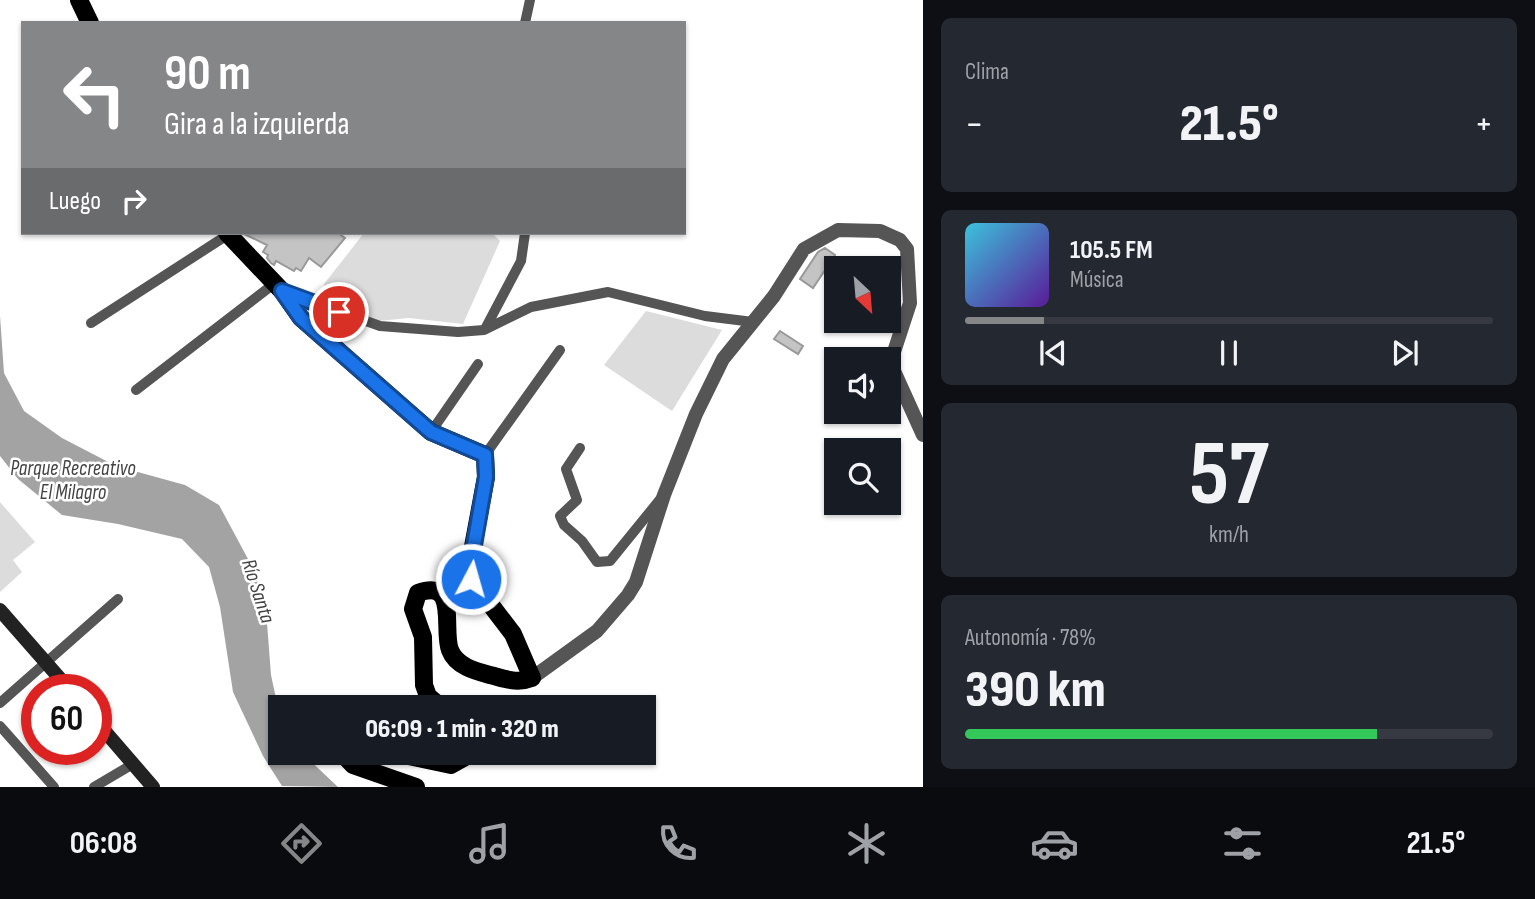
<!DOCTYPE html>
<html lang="es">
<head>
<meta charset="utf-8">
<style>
  :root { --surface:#171b24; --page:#242831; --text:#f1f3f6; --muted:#9ea1a6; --line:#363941; --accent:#858687 }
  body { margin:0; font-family:"Sofia Sans Condensed",sans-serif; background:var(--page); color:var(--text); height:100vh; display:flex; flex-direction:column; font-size:26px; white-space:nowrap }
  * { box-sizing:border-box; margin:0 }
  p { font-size:23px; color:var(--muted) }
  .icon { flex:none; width:38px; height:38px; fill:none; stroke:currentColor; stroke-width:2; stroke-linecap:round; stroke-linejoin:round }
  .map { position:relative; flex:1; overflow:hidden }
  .sheet { display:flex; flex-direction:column; gap:18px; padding:18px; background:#0d0f14; width:612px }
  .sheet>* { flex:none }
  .banner { position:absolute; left:21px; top:21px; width:665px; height:214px; border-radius:0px; box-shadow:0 2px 5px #0004; background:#858687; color:#fff; overflow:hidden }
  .needle { width:46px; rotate:154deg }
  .tools { position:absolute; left:824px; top:256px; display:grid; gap:14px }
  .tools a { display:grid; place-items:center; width:77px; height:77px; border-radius:0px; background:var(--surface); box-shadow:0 2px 5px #0004; font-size:35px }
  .speed { position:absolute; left:21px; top:674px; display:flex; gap:14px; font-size:35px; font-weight:700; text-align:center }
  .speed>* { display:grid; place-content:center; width:91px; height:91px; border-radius:50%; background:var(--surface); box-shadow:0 2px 5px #0004; line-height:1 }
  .speed .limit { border:10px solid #d22; background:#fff; color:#111 }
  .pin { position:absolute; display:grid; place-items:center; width:60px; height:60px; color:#fff; margin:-30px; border:4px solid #fff; border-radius:50%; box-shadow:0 2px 7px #0007 }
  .me { position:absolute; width:77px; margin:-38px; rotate:6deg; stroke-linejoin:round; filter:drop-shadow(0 0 5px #0008) }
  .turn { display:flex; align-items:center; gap:24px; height:147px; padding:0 28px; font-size:32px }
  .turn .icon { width:91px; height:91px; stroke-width:2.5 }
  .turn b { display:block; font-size:49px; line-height:60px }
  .then { display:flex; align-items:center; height:66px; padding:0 28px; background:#0003; gap:14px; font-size:26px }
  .big { font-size:52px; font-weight:800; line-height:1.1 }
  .sheet .card { flex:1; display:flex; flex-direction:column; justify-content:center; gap:10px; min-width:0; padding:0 24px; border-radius:10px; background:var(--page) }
  .sheet .dial { align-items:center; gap:0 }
  .dial b { font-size:91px; line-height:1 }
  .song { display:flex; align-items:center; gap:21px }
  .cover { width:84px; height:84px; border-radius:10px; background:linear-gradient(135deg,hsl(190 70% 55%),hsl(270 70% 35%)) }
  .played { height:7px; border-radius:4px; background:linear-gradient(90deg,var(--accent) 15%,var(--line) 15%) }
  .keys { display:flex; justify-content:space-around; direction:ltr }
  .heat { display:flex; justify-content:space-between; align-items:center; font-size:38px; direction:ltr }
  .charge { height:10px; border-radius:5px; background:linear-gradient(90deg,#34c759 78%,var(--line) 0) }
  .trip { position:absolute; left:268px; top:695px; width:388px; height:70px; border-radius:0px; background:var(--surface); box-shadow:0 2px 5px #0004; font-weight:800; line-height:70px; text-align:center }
  .tabs { display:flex; height:112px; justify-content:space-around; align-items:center; background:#090b0e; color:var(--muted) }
  .tabs .icon { width:49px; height:49px }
  .tabs .on { color:var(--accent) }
  .tabs b { font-size:32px; color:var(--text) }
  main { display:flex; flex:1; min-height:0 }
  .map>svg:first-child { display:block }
  .green { fill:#dcdcdc }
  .water { fill:#a3a3a3 }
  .building { fill:#c4c4c4; stroke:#999; stroke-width:2 }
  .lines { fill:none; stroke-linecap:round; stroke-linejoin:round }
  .minor { stroke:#555; stroke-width:10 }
  .tertiary { stroke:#555; stroke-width:14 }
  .secondary { stroke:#222; stroke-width:14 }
  .primary { stroke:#000; stroke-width:18 }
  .route-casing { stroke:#114b97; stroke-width:18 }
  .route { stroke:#1a73e8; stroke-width:12 }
  .labels { text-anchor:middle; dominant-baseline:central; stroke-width:5; stroke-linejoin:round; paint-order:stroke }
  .water-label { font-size:21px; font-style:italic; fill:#444; stroke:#fff }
</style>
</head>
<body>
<main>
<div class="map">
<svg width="923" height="787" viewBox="0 0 923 787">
  <rect width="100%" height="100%" fill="#fff"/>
  <path class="green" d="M364,233H492L500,241L463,324L409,318L378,321L329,301L324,284Z
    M646,311L722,330L672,411L604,365Z
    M0,502L35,542L13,560L22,572L0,592Z"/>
  <path class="water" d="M0,316L4,373L24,411L62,438L116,466L185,485L219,505L255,572L267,623L271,675L280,717V752L302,753L338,787L282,786L263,756L233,692L220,607L209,567L182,539L118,524L62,515L18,479L0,456Z"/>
  <path class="building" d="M242,233H338L345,238L321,267L309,258L301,271L296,268L294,271L276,261L274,265L271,263L267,258L268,255L263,252L267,245Z
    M825,248L835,255L813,288L800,279L818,252Z
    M780,331L803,346L798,354L774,339Z"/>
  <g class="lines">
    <path class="minor" d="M525,23L530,0
      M285,292L380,326L458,332L484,330L531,307L608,292L705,316L753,322
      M91,323L229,234
      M485,329L521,261L525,233
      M136,390L275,283
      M431,432L478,364
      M580,448L566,469L577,500L560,516L564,525L582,541L597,562L610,561L662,497
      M485,455L560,350
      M0,703L118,599
      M0,726L54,787
      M94,787L133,764"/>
    <path class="tertiary" d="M532,678L597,631L628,595L636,582L664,495L696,414L723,359L774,296L804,249L838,230L880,231L900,240L907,249L910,303L892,358L894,371L923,435"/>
    <path class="secondary" d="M0,610L70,690
      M96,721L153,787"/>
    <path class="primary" d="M79,0L90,23
      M227,233L282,291L301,318L431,432L485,455L486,477L469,568L471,579L513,634L532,678C517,684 506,679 490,675C475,671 456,666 450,650C442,630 459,578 418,593L413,609L423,637L424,685L428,696L441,707
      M341,752L353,765L416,787
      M390,752L451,765L474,752"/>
  </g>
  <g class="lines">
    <g class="route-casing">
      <path id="route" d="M339,312L282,291L301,318L431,432L485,455L486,477L470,568L471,579"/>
    </g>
    <use href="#route" class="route"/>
  </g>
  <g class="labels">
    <g class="water-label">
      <text x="73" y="468">Parque Recreativo<tspan x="73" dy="24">El Milagro</tspan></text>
      <text transform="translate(258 591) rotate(72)">Río Santa</text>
    </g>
  </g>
</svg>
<div class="tools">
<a><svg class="needle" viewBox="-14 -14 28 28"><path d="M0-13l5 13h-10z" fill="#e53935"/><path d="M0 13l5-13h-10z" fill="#9ea1a6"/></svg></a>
<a><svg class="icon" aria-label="sound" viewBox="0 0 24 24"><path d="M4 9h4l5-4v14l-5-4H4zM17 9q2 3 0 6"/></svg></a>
<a><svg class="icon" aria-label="search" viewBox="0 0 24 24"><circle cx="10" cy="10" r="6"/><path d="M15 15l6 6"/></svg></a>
</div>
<div class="speed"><div class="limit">60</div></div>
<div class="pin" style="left:339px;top:312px;background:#d93025"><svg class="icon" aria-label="arrive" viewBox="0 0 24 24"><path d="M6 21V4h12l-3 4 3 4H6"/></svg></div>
<svg class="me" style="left:471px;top:579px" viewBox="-20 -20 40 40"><circle r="17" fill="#1a73e8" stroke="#fff" stroke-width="3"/><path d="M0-11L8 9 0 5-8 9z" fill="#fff"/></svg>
<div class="trip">06:09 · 1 min · 320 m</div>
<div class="banner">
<div class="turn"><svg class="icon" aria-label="left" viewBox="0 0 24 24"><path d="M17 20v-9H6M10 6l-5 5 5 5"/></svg><div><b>90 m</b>Gira a la izquierda</div></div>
<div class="then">Luego<svg class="icon" aria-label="right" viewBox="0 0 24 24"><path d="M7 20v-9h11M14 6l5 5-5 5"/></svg></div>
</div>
</div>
<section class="sheet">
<div class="card"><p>Clima</p>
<div class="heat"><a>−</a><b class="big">21.5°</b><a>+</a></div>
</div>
<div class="card">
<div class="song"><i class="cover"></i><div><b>105.5 FM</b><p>Música</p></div></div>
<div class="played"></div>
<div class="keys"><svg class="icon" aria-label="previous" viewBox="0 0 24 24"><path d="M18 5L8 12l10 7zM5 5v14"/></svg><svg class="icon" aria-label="pause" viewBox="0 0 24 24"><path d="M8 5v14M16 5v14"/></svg><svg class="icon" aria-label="next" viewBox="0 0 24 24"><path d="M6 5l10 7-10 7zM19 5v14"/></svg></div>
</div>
<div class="card dial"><b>57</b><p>km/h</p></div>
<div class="card"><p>Autonomía · 78%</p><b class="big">390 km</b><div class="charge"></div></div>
</section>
</main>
<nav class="tabs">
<b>06:08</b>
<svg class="icon on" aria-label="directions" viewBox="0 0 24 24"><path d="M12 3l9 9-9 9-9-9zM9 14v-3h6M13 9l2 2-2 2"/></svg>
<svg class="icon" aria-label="music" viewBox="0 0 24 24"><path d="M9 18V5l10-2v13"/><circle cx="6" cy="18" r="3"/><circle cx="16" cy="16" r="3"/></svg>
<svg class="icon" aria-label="phone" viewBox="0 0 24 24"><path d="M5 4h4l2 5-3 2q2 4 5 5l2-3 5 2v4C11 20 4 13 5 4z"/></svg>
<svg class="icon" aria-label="climate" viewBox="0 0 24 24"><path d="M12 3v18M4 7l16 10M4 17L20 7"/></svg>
<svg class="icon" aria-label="car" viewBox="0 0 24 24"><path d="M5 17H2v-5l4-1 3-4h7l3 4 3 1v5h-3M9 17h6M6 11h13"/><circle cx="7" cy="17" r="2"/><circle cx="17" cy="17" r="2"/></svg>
<svg class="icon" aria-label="filters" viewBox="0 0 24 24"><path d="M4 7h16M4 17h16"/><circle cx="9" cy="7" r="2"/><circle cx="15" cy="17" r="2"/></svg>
<b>21.5°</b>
</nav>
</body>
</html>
